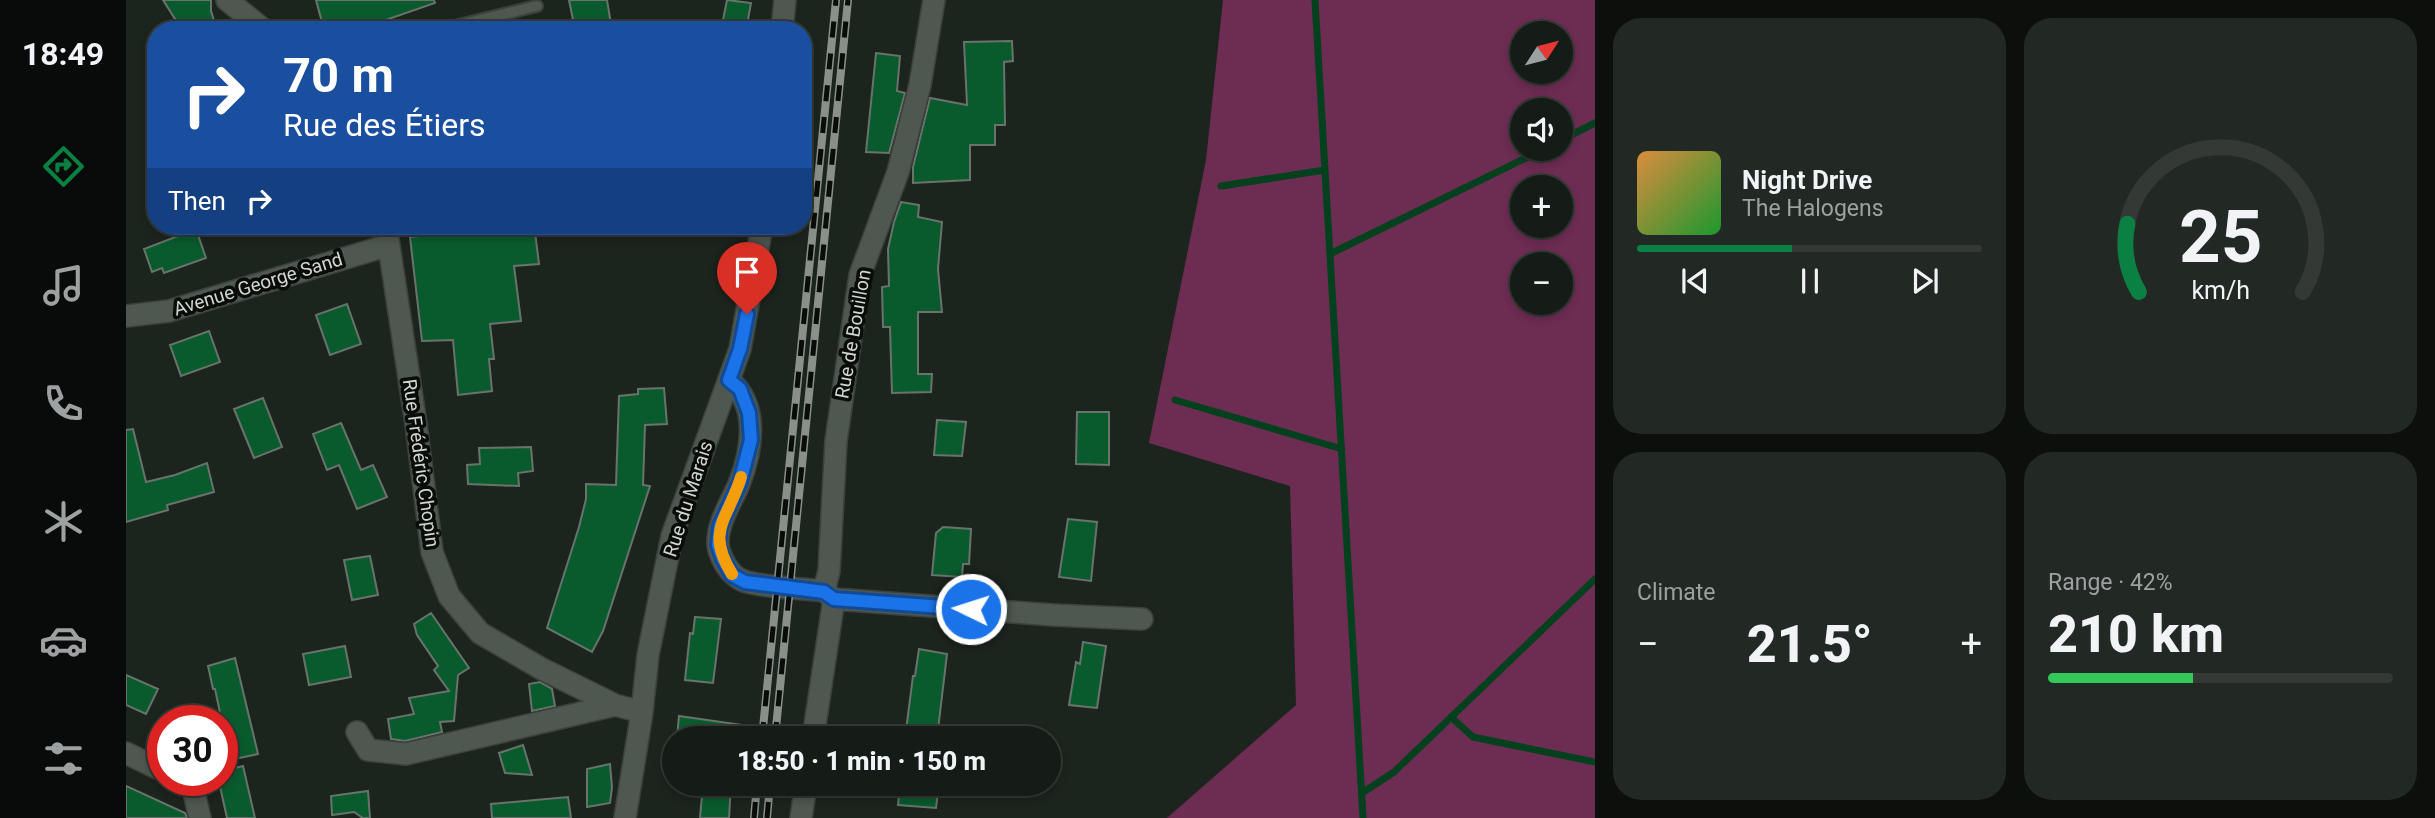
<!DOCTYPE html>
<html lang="en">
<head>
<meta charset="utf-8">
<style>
  :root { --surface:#151b16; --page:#222823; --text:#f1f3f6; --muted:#9da1a1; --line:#343935; --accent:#0b8043 }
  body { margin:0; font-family:Roboto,sans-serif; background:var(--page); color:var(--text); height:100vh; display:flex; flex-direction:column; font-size:26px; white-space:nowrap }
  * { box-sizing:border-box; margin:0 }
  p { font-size:23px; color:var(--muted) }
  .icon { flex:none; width:38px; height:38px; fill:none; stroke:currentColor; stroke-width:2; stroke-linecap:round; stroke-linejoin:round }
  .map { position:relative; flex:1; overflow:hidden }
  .side { display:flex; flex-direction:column; gap:18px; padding:18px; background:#0c0f0c; width:840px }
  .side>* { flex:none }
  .banner { position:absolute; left:21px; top:21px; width:665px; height:214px; border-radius:28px; box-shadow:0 4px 10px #0003,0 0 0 2px var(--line); background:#1a4fa0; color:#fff; overflow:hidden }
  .needle { width:46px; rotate:54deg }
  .tools { position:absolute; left:1384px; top:21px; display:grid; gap:14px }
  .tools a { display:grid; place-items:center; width:63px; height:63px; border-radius:50%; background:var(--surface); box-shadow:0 4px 10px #0003,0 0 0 2px var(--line); font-size:35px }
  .speed { position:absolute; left:21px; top:705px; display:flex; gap:14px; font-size:35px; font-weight:700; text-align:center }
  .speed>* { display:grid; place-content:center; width:91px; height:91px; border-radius:50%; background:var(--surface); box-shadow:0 4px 10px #0003,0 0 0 2px var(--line); line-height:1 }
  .speed .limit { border:10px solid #d22; background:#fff; color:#111 }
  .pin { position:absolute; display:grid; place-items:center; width:60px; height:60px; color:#fff; margin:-72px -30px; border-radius:50% 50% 50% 0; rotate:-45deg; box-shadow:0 0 7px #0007 }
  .pin .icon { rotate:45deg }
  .me { position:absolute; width:77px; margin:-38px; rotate:274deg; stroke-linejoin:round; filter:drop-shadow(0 0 5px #0008) }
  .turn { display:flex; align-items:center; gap:24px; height:147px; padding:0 21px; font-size:32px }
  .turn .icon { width:91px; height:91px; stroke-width:2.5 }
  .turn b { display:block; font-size:49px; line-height:60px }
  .then { display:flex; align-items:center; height:66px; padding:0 21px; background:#0003; gap:14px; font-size:26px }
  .big { font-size:52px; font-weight:800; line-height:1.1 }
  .side .tile { flex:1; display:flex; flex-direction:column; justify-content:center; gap:10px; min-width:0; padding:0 24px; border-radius:28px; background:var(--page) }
  .side .dial { align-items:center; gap:0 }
  .dial svg { height:182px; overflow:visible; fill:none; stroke:var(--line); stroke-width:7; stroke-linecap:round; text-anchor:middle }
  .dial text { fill:var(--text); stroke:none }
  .song { display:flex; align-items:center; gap:21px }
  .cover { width:84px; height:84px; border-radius:10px; background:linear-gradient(135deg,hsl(30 70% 55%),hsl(130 70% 35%)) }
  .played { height:7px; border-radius:4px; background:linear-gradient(90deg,var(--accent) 45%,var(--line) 45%) }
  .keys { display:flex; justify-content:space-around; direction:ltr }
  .heat { display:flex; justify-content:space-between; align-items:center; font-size:38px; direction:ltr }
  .charge { height:10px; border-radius:5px; background:linear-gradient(90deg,#34c759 42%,var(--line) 0) }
  .side .tiles { flex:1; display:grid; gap:18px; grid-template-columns:repeat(2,1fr) }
  .trip { position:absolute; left:536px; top:726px; width:399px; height:70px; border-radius:35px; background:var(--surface); box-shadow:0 4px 10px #0003,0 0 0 2px var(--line); font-weight:800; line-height:70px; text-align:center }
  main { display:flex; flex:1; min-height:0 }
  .dock { display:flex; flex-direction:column; width:126px; justify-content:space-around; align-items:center; background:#080b09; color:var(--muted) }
  .dock .icon { width:49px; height:49px }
  .dock .selected { color:var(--accent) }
  .dock b { font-size:32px; color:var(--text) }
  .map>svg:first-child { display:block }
  .green { fill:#6d2c52; fill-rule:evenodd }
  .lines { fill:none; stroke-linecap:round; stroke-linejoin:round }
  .stream { stroke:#03411e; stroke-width:7 }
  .building { fill:#095b2e; stroke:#69736b; stroke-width:2 }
  .lane-casing { stroke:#3b413c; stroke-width:14 }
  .street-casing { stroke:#3b413c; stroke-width:24 }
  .lane { stroke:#4e5750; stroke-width:10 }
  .street { stroke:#4e5750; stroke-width:21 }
  .rail-casing { stroke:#89908a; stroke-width:8 }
  .rail { stroke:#090c09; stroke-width:5; stroke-dasharray:16; stroke-linecap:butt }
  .route-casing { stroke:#114b97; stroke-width:18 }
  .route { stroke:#1a73e8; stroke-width:12 }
  .slow { stroke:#f59e0b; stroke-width:12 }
  .labels { text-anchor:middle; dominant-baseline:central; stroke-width:7; stroke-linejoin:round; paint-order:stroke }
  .street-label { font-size:19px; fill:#d0d6d1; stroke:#090c09 }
</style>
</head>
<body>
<main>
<nav class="dock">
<b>18:49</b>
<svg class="icon selected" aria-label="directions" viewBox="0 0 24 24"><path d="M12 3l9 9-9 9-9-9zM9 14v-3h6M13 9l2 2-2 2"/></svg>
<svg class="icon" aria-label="music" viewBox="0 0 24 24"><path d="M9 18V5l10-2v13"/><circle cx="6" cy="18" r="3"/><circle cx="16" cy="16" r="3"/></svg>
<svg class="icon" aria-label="phone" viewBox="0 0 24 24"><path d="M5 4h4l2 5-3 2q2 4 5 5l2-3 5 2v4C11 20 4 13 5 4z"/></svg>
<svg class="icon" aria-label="climate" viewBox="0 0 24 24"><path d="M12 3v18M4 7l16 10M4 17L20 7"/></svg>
<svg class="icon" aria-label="car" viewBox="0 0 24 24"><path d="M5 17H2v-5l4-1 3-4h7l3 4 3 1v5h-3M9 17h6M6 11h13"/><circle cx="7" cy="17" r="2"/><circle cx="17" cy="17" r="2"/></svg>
<svg class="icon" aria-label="filters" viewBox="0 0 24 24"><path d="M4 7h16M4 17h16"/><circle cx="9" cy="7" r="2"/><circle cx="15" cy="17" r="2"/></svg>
</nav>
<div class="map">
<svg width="1469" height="818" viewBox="0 0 1469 818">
  <rect width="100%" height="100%" fill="#1c241e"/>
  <path class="green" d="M1097,0H1469V818H1041L1170,705L1164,486L1023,443L1080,160ZM1396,33H1435V72H1396ZM1396,110H1435V149H1396ZM1396,187H1435V226H1396ZM1396,264H1435V303H1396Z"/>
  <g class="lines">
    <path class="stream" d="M1189,0L1237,818
      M1435,140L1469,123
      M1095,186L1199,170
      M1204,254L1418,149
      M1049,400L1216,449
      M1325,717L1347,737L1469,762
      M1236,793L1268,772L1469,579"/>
  </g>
  <path class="building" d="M37,0H85V11L91,30H56Z
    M190,0H308L309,3L231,30H208L206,24L197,26Z
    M443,0H481L486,30H449Z
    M601,0L625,3L620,30H595Z
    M886,41L887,61L878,62L879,125H869V145H844V180L787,183V167L804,98L841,105L838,42Z
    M750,53L774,56L771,91L779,93L763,153L740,152Z
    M775,202L793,205L792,217L816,222L812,269L816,312H792V374H806L805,392L766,393L764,327H757L756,287L763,286L762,249L768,222Z
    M339,226H364L365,236L409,232L413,264L388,266L395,321L364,324L368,359H363L366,391L332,395L327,340L296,341L284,237L340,231Z
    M70,229L80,258L38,273L36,268L26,272L18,249Z
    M221,304L235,344L204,355L190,315Z
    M83,331L94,362L55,376L44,345Z
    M538,388L541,424L519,425L517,485L524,486L477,631L466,652L421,628L453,527L460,499V484L490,485L493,396L512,394V389Z
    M137,398L156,447L128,458L108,409Z
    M951,412H983V465L950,464Z
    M811,420L840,422L836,456L808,455Z
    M215,423L235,470L247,465L261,497L231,509L213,465L201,470L187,434Z
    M7,429L20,482L49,475L81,463L88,492L41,505L42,510L0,522V430Z
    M405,447L407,471L392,473L393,486L342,484L341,465L354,464L353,448Z
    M942,519L971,522L965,581L933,577Z
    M817,527L845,529L843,564H837L836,577L806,575L810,533Z
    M244,556L252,595L226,600L218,560Z
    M305,613L343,668L332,675L328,721L314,722L316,732L279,741L265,739L262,719L288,714L283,698L323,691L308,670L312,666L291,635L288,624Z
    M569,617L595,619L587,683L559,680L564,633L567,634Z
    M957,642L980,646L971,708L943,705L950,662L954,664Z
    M219,646L225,677L183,685L177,654Z
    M793,649L821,654L811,738H779L787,676H789Z
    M109,658L132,754L104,760L89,689H87L82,666Z
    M0,675L32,689L20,714L0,705Z
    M414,682L426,689L429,706L406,711L403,684Z
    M553,716L631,727L630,738L551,737Z
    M397,745L406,775L379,773L373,753Z
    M484,764L486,787L484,803L461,807V769Z
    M117,766L129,818H101L93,782H96V771Z
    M577,784H605L603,818H574Z
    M774,784H813L810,808L772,805Z
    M0,786L59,813L61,818H0Z
    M242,791L244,818H237L228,812L206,815L205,796Z
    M442,797L445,818H366L365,804Z"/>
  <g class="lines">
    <g class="lane-casing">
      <path id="lane" d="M312,30L411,6"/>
    </g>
    <g class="street-casing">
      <path id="street" d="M101,0L138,30
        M656,30L659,0
        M260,226L290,424L306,552L323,596L354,633L416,669L489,705L516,712
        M0,316L43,311L263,245
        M603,380C634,406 626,451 613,484C605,503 591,523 592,544C592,551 596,558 599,564C604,572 609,578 618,581C638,588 676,588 698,591L708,599L687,738
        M698,591L703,571L710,441L734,275L772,172L794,85L808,0
        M708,599L927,615L1016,619
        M231,732L242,750L280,754L489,705
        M0,753L31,768L37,767
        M65,780L74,818
        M499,818L516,712L522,655L546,536L614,349L636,226
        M675,818L680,784"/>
    </g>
    <use href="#lane" class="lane"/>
    <use href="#street" class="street"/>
    <g class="rail-casing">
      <path id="rail" d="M636,738L710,0
        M649,738L722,0
        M628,818L631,784
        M641,818L644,784"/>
    </g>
    <use href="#rail" class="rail"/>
  </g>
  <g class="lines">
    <g class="route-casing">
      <path id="route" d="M621,314L614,349L603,380L614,389L623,413L625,440L614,482L594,526L592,545L597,559L606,575L619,582L698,592L708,599L845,609"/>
    </g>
    <use href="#route" class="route"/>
    <path class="slow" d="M606,574C579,530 602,520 615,477"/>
  </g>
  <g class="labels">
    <g class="street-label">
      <text transform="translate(132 284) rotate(-17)">Avenue George Sand</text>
      <text transform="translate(727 334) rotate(-80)">Rue de Bouillon</text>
      <text transform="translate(295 463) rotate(82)">Rue Frédéric Chopin</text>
      <text transform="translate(562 499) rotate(-72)">Rue du Marais</text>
    </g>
  </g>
</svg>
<div class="tools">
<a><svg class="needle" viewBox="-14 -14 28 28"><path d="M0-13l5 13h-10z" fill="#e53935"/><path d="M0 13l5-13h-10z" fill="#9da1a1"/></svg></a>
<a><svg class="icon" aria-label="sound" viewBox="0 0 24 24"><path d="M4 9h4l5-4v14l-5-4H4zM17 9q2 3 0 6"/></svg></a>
<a>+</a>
<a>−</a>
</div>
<div class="speed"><div class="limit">30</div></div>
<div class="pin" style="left:621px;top:314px;background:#d93025"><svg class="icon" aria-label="arrive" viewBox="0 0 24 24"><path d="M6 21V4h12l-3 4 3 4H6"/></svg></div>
<svg class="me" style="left:845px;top:609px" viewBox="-20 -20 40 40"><circle r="17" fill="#1a73e8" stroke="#fff" stroke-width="3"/><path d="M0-11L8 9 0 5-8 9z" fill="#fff"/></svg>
<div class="trip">18:50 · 1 min · 150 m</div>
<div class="banner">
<div class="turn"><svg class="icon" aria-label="right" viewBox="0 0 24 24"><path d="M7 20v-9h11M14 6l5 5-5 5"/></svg><div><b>70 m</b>Rue des Étiers</div></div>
<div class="then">Then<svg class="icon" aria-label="right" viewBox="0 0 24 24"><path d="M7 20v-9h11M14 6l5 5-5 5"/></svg></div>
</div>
</div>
<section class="side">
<div class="tiles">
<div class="tile">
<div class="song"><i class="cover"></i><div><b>Night Drive</b><p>The Halogens</p></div></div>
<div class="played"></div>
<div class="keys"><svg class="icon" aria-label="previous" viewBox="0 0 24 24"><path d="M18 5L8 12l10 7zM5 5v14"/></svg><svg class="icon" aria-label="pause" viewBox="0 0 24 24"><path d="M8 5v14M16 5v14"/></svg><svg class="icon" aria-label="next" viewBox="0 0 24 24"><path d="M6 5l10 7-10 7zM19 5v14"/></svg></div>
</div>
<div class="tile dial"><svg viewBox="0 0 100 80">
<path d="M14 69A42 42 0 1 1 86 69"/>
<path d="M14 69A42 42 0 0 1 9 39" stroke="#0b8043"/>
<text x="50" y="56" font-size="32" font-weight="700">25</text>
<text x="50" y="72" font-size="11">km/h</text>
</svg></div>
<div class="tile"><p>Climate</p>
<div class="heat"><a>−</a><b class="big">21.5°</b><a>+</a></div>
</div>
<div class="tile"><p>Range · 42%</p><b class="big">210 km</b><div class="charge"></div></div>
</div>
</section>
</main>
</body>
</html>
